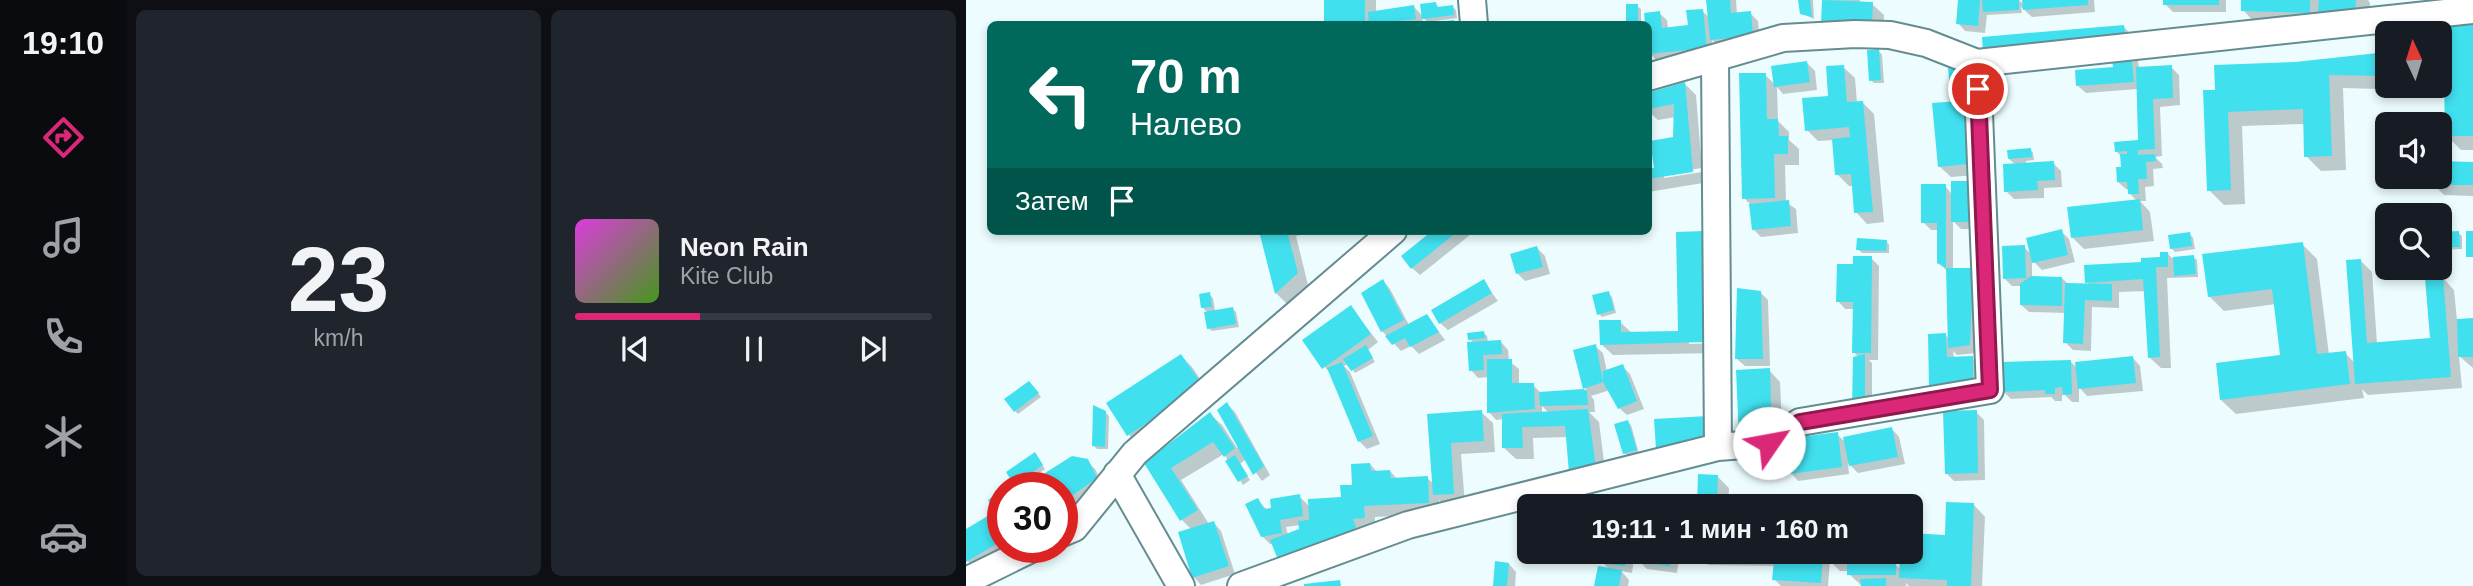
<!DOCTYPE html>
<html lang="ru">
<head>
<meta charset="utf-8">
<style>
  :root { --surface:#171b24; --page:#20242c; --text:#f1f3f6; --muted:#9ea1a6; --line:#363941; --accent:#db2777 }
  body { margin:0; font-family:Helvetica,sans-serif; background:var(--page); color:var(--text); height:100vh; display:flex; flex-direction:column; font-size:26px; white-space:nowrap }
  * { box-sizing:border-box; margin:0 }
  p { font-size:23px; color:var(--muted) }
  .icon { flex:none; width:38px; height:38px; fill:none; stroke:currentColor; stroke-width:2; stroke-linecap:round; stroke-linejoin:round }
  .map { position:relative; flex:1; overflow:hidden }
  .sheet { display:flex; flex-direction:column; gap:10px; padding:10px; background:#0d0f14; width:840px }
  .sheet>* { flex:none }
  .banner { position:absolute; left:21px; top:21px; width:665px; height:214px; border-radius:10px; box-shadow:0 4px 10px #0003; background:#00695c; color:#fff; overflow:hidden }
  .needle { width:46px; rotate:356deg }
  .buttons { position:absolute; left:1409px; top:21px; display:grid; gap:14px }
  .buttons a { display:grid; place-items:center; width:77px; height:77px; border-radius:10px; background:var(--surface); box-shadow:0 4px 10px #0003; font-size:35px }
  .speed { position:absolute; left:21px; top:472px; display:flex; gap:14px; font-size:35px; font-weight:700; text-align:center }
  .speed>* { display:grid; place-content:center; width:91px; height:91px; border-radius:50%; background:var(--surface); box-shadow:0 4px 10px #0003; line-height:1 }
  .speed .limit { border:10px solid #d22; background:#fff; color:#111 }
  .pin { position:absolute; display:grid; place-items:center; width:60px; height:60px; color:#fff; margin:-30px; border:4px solid #fff; border-radius:50%; box-shadow:0 2px 7px #0007 }
  .me { position:absolute; width:77px; margin:-38px; rotate:57deg; stroke-linejoin:round; filter:drop-shadow(0 0 5px #0008) }
  .turn { display:flex; align-items:center; gap:24px; height:147px; padding:0 28px; font-size:32px }
  .turn .icon { width:91px; height:91px; stroke-width:2.5 }
  .turn b { display:block; font-size:49px; line-height:60px }
  .then { display:flex; align-items:center; height:66px; padding:0 28px; background:#0003; gap:14px; font-size:26px }
  .sheet .card { flex:1; display:flex; flex-direction:column; justify-content:center; gap:10px; min-width:0; padding:0 24px; border-radius:10px; background:var(--page) }
  .sheet .dial { align-items:center; gap:0 }
  .dial b { font-size:91px; line-height:1 }
  .song { display:flex; align-items:center; gap:21px }
  .cover { width:84px; height:84px; border-radius:10px; background:linear-gradient(135deg,hsl(300 70% 55%),hsl(100 70% 35%)) }
  .played { height:7px; border-radius:4px; background:linear-gradient(90deg,var(--accent) 35%,var(--line) 35%) }
  .keys { display:flex; justify-content:space-around; direction:ltr }
  .sheet .tiles { flex:1; display:grid; gap:10px; grid-template-columns:repeat(2,1fr) }
  .trip { position:absolute; left:551px; top:494px; width:406px; height:70px; border-radius:10px; background:var(--surface); box-shadow:0 4px 10px #0003; font-weight:800; line-height:70px; text-align:center }
  main { display:flex; flex:1; min-height:0 }
  .tabs { display:flex; flex-direction:column; width:126px; justify-content:space-around; align-items:center; background:#090b0e; color:var(--muted) }
  .tabs .icon { width:49px; height:49px }
  .tabs .on { color:var(--accent) }
  .tabs b { font-size:32px; color:var(--text) }
  .map>svg:first-child { display:block }
  .shadow { fill:#0003; fill-rule:evenodd }
  .building { fill:#40e0ef }
  .lines { fill:none; stroke-linecap:round; stroke-linejoin:round }
  .minor-casing { stroke:#658c91; stroke-width:30 }
  .minor { stroke:#fff; stroke-width:26 }
  .route-casing { stroke:#8e194d; stroke-width:18 }
  .route { stroke:#db2777; stroke-width:12 }
</style>
</head>
<body>
<main>
<nav class="tabs">
<b>19:10</b>
<svg class="icon on" aria-label="directions" viewBox="0 0 24 24"><path d="M12 3l9 9-9 9-9-9zM9 14v-3h6M13 9l2 2-2 2"/></svg>
<svg class="icon" aria-label="music" viewBox="0 0 24 24"><path d="M9 18V5l10-2v13"/><circle cx="6" cy="18" r="3"/><circle cx="16" cy="16" r="3"/></svg>
<svg class="icon" aria-label="phone" viewBox="0 0 24 24"><path d="M5 4h4l2 5-3 2q2 4 5 5l2-3 5 2v4C11 20 4 13 5 4z"/></svg>
<svg class="icon" aria-label="climate" viewBox="0 0 24 24"><path d="M12 3v18M4 7l16 10M4 17L20 7"/></svg>
<svg class="icon" aria-label="car" viewBox="0 0 24 24"><path d="M5 17H2v-5l4-1 3-4h7l3 4 3 1v5h-3M9 17h6M6 11h13"/><circle cx="7" cy="17" r="2"/><circle cx="17" cy="17" r="2"/></svg>
</nav>
<section class="sheet">
<div class="tiles">
<div class="card dial"><b>23</b><p>km/h</p></div>
<div class="card">
<div class="song"><i class="cover"></i><div><b>Neon Rain</b><p>Kite Club</p></div></div>
<div class="played"></div>
<div class="keys"><svg class="icon" aria-label="previous" viewBox="0 0 24 24"><path d="M18 5L8 12l10 7zM5 5v14"/></svg><svg class="icon" aria-label="pause" viewBox="0 0 24 24"><path d="M8 5v14M16 5v14"/></svg><svg class="icon" aria-label="next" viewBox="0 0 24 24"><path d="M6 5l10 7-10 7zM19 5v14"/></svg></div>
</div>
</div>
</section>
<div class="map">
<svg width="1507" height="586" viewBox="0 0 1507 586">
  <rect width="100%" height="100%" fill="#edfdff"/>
  <path class="shadow" d="M360,0H410V13L448,7L458,17L470,4L473,8L487,7L490,10L491,18L469,21V24L487,22L489,24H463L456,16L457,24H360Z
    M742,0H770L771,14L784,13L792,21L794,43L754,47L746,40L748,56L691,61L684,53L682,24H681L679,14L693,13L701,20L702,29L724,27L736,11L744,18Z
    M833,0H847L848,19L835,13Z
    M858,0H894V3L906,4L918,15L917,37L857,23Z
    M994,0H1053L1058,5V0H1128L1129,12L1066,17L1055,7L1056,13L1021,15L1019,33L999,31L992,23Z
    M1199,0H1260V12H1207L1199,4Z
    M1277,0H1402L1404,3L1403,29L1291,25L1277,10Z
    M662,6H671L675,9V24H662Z
    M1507,22V150H1495L1481,136Z
    M1158,27L1169,39L1165,53L1172,60L1173,68L1205,67L1213,75L1214,105L1194,107L1196,156L1189,157L1196,164L1197,168L1187,169L1188,186L1179,187L1180,201H1174L1184,212L1188,241L1118,249L1106,237L1171,201L1164,194V189H1160L1152,182L1157,169L1156,157L1150,151L1174,142L1172,89L1120,93L1112,86L1148,68Z
    M913,51L916,55L918,83H908L905,80Z
    M1421,54V86H1449L1445,90L1377,88L1380,170L1355,171L1340,156L1339,124L1276,126L1279,204L1258,205L1243,190L1251,91L1329,64Z
    M841,63L849,71L851,90L817,94L811,87L812,121L823,132V140L833,149V165H819L820,202L830,209L832,233L795,237L787,229L785,205L778,198L799,75L810,85Z
    M877,67L889,78L891,103H897L908,114L918,222L901,224L890,212L887,186H883L871,174L868,140L852,141L841,130L864,97Z
    M984,70L1010,105L1023,174L985,177L973,166L991,103L987,98Z
    M719,84L730,95L737,183L682,192V153L687,170L709,139L710,117L692,120L682,111V95ZM735,168L736,172L698,178V175Z
    M1064,149L1067,153L1068,160L1060,161V164L1087,163L1095,171L1096,187L1078,188V198L1048,199L1040,191L1050,165L1043,159Z
    M1474,163L1507,164V196L1478,195L1467,184L1469,177H1474Z
    M979,186L1015,229H995L987,221V270H1006L1011,353L991,355L987,351L988,358H1006L1014,366V394L973,395L979,335L984,339L981,271L973,263L972,230H965L957,222Z
    M295,231H337L338,234L330,236L342,285L321,304L310,293Z
    M469,231H509L454,275L446,268Z
    M1095,231L1103,239L1109,262L1076,270L1066,260V278H1096L1102,284L1124,285L1121,282L1196,259L1201,253L1206,258L1227,257L1231,260L1232,277L1201,278L1205,368H1195L1183,357L1180,291L1153,292V308L1126,307L1125,351L1107,350L1099,342L1100,313L1063,312L1055,305L1056,286H1046L1038,278L1058,247L1066,255Z
    M736,233L748,244L751,353L647,355L635,344L654,322L666,333L714,332ZM723,340H749V343L723,344Z
    M1492,233L1496,236V249L1474,250V234Z
    M1224,234L1227,238L1229,249L1209,252L1205,248Z
    M920,241L923,245V253H896L892,249Z
    M1336,244L1351,259L1363,355L1379,353L1389,363L1394,260L1406,272L1411,344L1466,340L1477,278L1488,290L1491,320H1507V368L1493,356L1496,388L1402,395L1396,389L1398,398L1270,414L1255,400L1316,357L1310,304L1258,311L1243,296Z
    M571,248L579,256L584,274L559,281L551,273Z
    M905,258L913,266L912,360H903L906,363V414H896L892,357L888,352V309H879L872,301Z
    M417,281L424,289L443,325L461,316L479,340L453,354L445,346L435,351L416,331Z
    M517,281L532,301L482,330L474,323Z
    M794,292L802,300L804,366H779L771,359Z
    M642,293L646,297L650,313L636,317L633,314Z
    M243,294L247,298L249,311L266,308L270,312L273,327L246,331L242,328V313L237,308Z
    M385,308L412,342L402,350L409,362L389,373L382,364L378,366L384,372L414,444L401,449L393,441L366,376L338,340Z
    M517,332L521,336L522,342H535L542,350L543,361L553,369V385H567L576,394L620,390L609,351L629,346L637,353L641,372L656,366L664,374L678,409L661,415L653,408L644,390L625,396L628,400L629,412H623L633,422L641,485L602,437L567,438L568,459H550L538,448V419L530,420L523,412V377L512,378L505,370L508,343L504,339ZM576,406L583,413H576Z
    M215,356L226,367L247,398L174,446L163,435Z
    M1167,358L1174,366L1177,391L1121,396L1113,387V402H1106L1099,395H1096V401H1089L1085,397L1045,399L1037,391L1104,361L1112,369Z
    M803,370L814,382L817,448L786,450Z
    M67,386L75,397L52,414L49,411Z
    M261,404L269,412L304,475L296,481L280,459L274,464L284,480L277,485L258,454L215,480L243,524L248,523L255,531L269,574L235,585L228,577L226,530L216,520L180,463L244,414L256,425L271,448L273,446Z
    M139,412L143,416L142,449H131L127,445Z
    M515,412L527,423L529,452L495,454L499,505L480,506L473,500L474,514L409,517V529L401,539L304,544L296,536L292,500L301,510L333,496L344,507L377,499L404,464L411,472L424,471L431,479L461,478L468,484L463,416ZM334,525V530L322,535L320,527Z
    M1010,412L1018,420L1019,480L988,481L980,473Z
    M662,422L665,425L673,454L662,456L658,453Z
    M926,429L933,437L939,464L892,473L882,463L883,474L832,481L825,473L871,434L880,443Z
    M72,458L79,469L53,487L50,484Z
    M121,461L129,469L138,486L106,509L96,497V488H91L82,473Z
    M751,476L763,488L762,506H733Z
    M1008,505L1019,517L1016,586H943L940,583V586H896L883,574V571H874L864,561L862,586H815L808,579L809,566L742,565L731,553V551H817L840,555L837,551H921L925,555V564H929L935,570L945,551V535L980,536Z
    M25,516L37,530V548H44L9,569L0,559V531Z
    M638,551H669L666,573L655,571L663,580L662,586H630L644,570L636,562Z
    M675,551H714L711,573L681,569L673,561Z
    M543,564L550,572L549,586H528Z"/>
  <path class="building" d="M358,0H399V24H358Z
    M740,0H764L765,13L785,11L787,36L744,40Z
    M832,0H844L846,17L834,14Z
    M856,0L907,2L906,26L855,24Z
    M992,0H1014L1012,26L990,24Z
    M1016,0H1053V10L1017,12Z
    M1056,0H1122V5L1057,10Z
    M1197,0H1253V5H1197Z
    M1275,0H1344V13L1275,11Z
    M1353,0H1390L1389,15L1352,13Z
    M470,2L471,7L487,5L488,15L456,19L454,4Z
    M660,4H672V24H660Z
    M448,5L450,19L403,24L402,12Z
    M737,9L741,48L682,54V24H679L678,13L694,11L696,28L722,25L720,10Z
    M488,20V24H464V23Z
    M1507,20V136H1479L1477,21Z
    M1158,25L1160,41L1017,53L1016,37Z
    M913,49L915,80L903,81L901,50Z
    M1165,51L1168,82L1110,86L1109,70L1147,67L1145,52Z
    M1421,52V76L1363,75L1366,156L1338,157L1337,109L1262,112L1265,190L1241,191L1237,90H1249L1248,65L1329,62Z
    M841,61L844,82L808,87L805,66Z
    M878,65L881,102L897,101L907,212L888,213L885,174L869,175L866,139L884,137L883,127L839,131L836,98L862,96L860,66Z
    M1206,65L1207,98L1187,99L1189,149L1172,150V155L1189,154L1190,161L1180,162L1181,179H1172L1173,194H1162L1161,182H1151L1150,167H1155L1154,154H1161V151L1149,152L1148,142L1172,140L1170,67Z
    M1000,66L1003,97L985,99L982,68Z
    M773,73H800L801,119H812L813,136H822V154H808L809,198L776,199Z
    M719,82L727,172L682,179V169L688,168L684,141L707,137L708,104L682,109V93Z
    M1007,100L1012,163L972,167L966,103Z
    M1065,148L1066,157L1042,159L1041,150Z
    M1088,161L1089,180L1071,181L1072,190L1038,192L1037,164Z
    M1474,161L1507,162V185H1465L1467,177H1474Z
    M985,181H1008V222H985Z
    M955,184H980V268H1007L1004,345L982,348L980,268L971,263V223H955Z
    M1174,199L1177,230L1105,238L1101,207Z
    M823,200L825,226L786,230L783,204Z
    M1096,229L1102,255L1066,263L1060,238Z
    M293,231H321L332,273L309,294Z
    M466,231H492L445,269L435,256Z
    M737,231L740,342L634,345L633,320H655V332L712,331L710,232Z
    M1493,231L1494,247H1474V232Z
    M1500,231H1507V257H1500Z
    M1224,232L1226,246L1204,249L1202,235Z
    M891,238L921,240L920,251L890,250Z
    M1337,242L1351,354L1380,351L1384,384L1254,400L1250,363L1314,355L1306,289L1242,297L1236,254Z
    M1059,245L1060,278L1037,279L1036,246Z
    M571,246L577,267L550,274L544,254Z
    M1194,252H1202V267H1190L1194,357L1182,358L1177,279L1119,283L1118,265L1175,262V258L1194,257Z
    M1228,255L1230,274L1208,276L1207,257Z
    M887,256H906L905,353H886L887,302H870L871,264H887Z
    M1395,259L1401,343L1464,338L1459,278L1477,276L1485,377L1389,384L1380,260Z
    M1065,276L1096,277V306L1054,305V284Z
    M417,279L438,320L415,332L395,293Z
    M518,279L526,293L473,324L465,310Z
    M1099,283L1146,284V301L1119,300L1117,344L1097,343Z
    M771,288L795,291L797,359H769Z
    M643,291L648,310L631,315L626,295Z
    M244,292L246,307L235,308L233,294Z
    M385,305L405,334L356,369L336,340Z
    M267,307L270,324L241,329L238,312Z
    M461,314L473,332L444,347L439,338L426,345L419,336Z
    M1507,318V357H1492L1491,319Z
    M518,331L519,338L502,340L501,333Z
    M980,333L981,357L1007,356V387L963,388L962,334Z
    M535,340L536,354L517,355L518,370L503,371L501,342Z
    M630,344L637,382L617,389L607,350Z
    M400,345L407,358L385,371L377,359Z
    M215,354L237,386L161,436L140,403Z
    M899,354V407H886L887,357Z
    M1167,356L1170,383L1112,389L1109,362Z
    M521,359H546V383H568L569,409L521,413Z
    M1105,360L1106,394L1097,395L1096,387L1089,388V394H1079V390L1036,392L1035,362Z
    M376,362L407,436L392,442L361,368Z
    M657,364L671,401L652,409L637,382V371Z
    M804,368L806,437L773,439L770,370Z
    M63,381L73,393L48,412L38,399Z
    M617,389L621,391L622,405L574,406L573,392Z
    M261,402L298,466L287,475L251,410Z
    M127,405L140,411L139,447L126,446Z
    M622,409L631,475L603,473L599,426L556,427L557,448H536V414Z
    M516,410L518,441L485,443L488,494L467,495L461,414Z
    M1011,410L1012,473L979,474L977,411Z
    M244,412L269,448L258,457L247,442L205,468L232,510L214,521L178,463Z
    M742,416L744,446L690,449L688,419Z
    M662,420L671,450L657,454L648,424Z
    M926,427L932,457L883,466L877,437Z
    M872,432L876,467L823,474L818,439Z
    M69,452L77,465L48,485L40,472Z
    M269,455L282,476L272,482L259,461Z
    M106,456L122,459L131,478L97,502L96,488H89L79,473Z
    M404,463L405,471L424,470L425,478L462,476L463,503L398,506L399,518L387,519L390,527L381,535L313,562L304,540L333,529L332,521L343,520L342,499L375,497L374,485H386L385,464Z
    M732,474L752,475L751,506H731Z
    M37,490V515L34,516L22,500Z
    M334,494L337,516L314,520L316,533L295,537L279,504L292,498L298,509L305,508L304,499Z
    M680,501L702,504V506H679Z
    M980,502L1008,503L1005,586H981V580L933,578L934,551H945V533L979,535Z
    M25,514L37,533V540L0,562V529Z
    M248,521L263,566L226,578L212,532Z
    M636,551H661L659,566L634,563Z
    M673,551H706L704,566L671,562Z
    M729,551H806V556L729,554Z
    M809,551L857,554L855,583L806,580Z
    M856,551H914V562H930V575H881V561L861,560Z
    M529,561L543,563L541,586H527Z
    M632,566L656,570L653,586H628Z
    M920,578V586H895L894,579Z
    M374,580L375,586H338V584Z"/>
  <g class="lines">
    <g class="minor-casing">
      <path id="minor" d="M506,0L508,24
        M749,59L752,447
        M682,77L817,38L889,34L924,35L960,43L1011,63L1507,10
        M151,474L215,586
        M96,533L108,528L169,453L427,231
        M0,581L67,548
        M275,586L442,525L752,447L803,443L834,422L1024,390L1011,63"/>
    </g>
    <use href="#minor" class="minor"/>
  </g>
  <g class="lines">
    <g class="route-casing">
      <path id="route" d="M803,443L834,422L1024,390L1012,89"/>
    </g>
    <use href="#route" class="route"/>
  </g>
</svg>
<div class="buttons">
<a><svg class="needle" viewBox="-14 -14 28 28"><path d="M0-13l5 13h-10z" fill="#e53935"/><path d="M0 13l5-13h-10z" fill="#9ea1a6"/></svg></a>
<a><svg class="icon" aria-label="sound" viewBox="0 0 24 24"><path d="M4 9h4l5-4v14l-5-4H4zM17 9q2 3 0 6"/></svg></a>
<a><svg class="icon" aria-label="search" viewBox="0 0 24 24"><circle cx="10" cy="10" r="6"/><path d="M15 15l6 6"/></svg></a>
</div>
<div class="speed"><div class="limit">30</div></div>
<div class="pin" style="left:1012px;top:89px;background:#d93025"><svg class="icon" aria-label="arrive" viewBox="0 0 24 24"><path d="M6 21V4h12l-3 4 3 4H6"/></svg></div>
<svg class="me" style="left:803px;top:443px" viewBox="-20 -20 40 40"><circle r="19" fill="#fff"/><path d="M0-13L10 11 0 6-10 11z" fill="#db2777"/></svg>
<div class="trip">19:11 · 1 мин · 160 m</div>
<div class="banner">
<div class="turn"><svg class="icon" aria-label="left" viewBox="0 0 24 24"><path d="M17 20v-9H6M10 6l-5 5 5 5"/></svg><div><b>70 m</b>Налево</div></div>
<div class="then">Затем<svg class="icon" aria-label="arrive" viewBox="0 0 24 24"><path d="M6 21V4h12l-3 4 3 4H6"/></svg></div>
</div>
</div>
</main>
</body>
</html>
